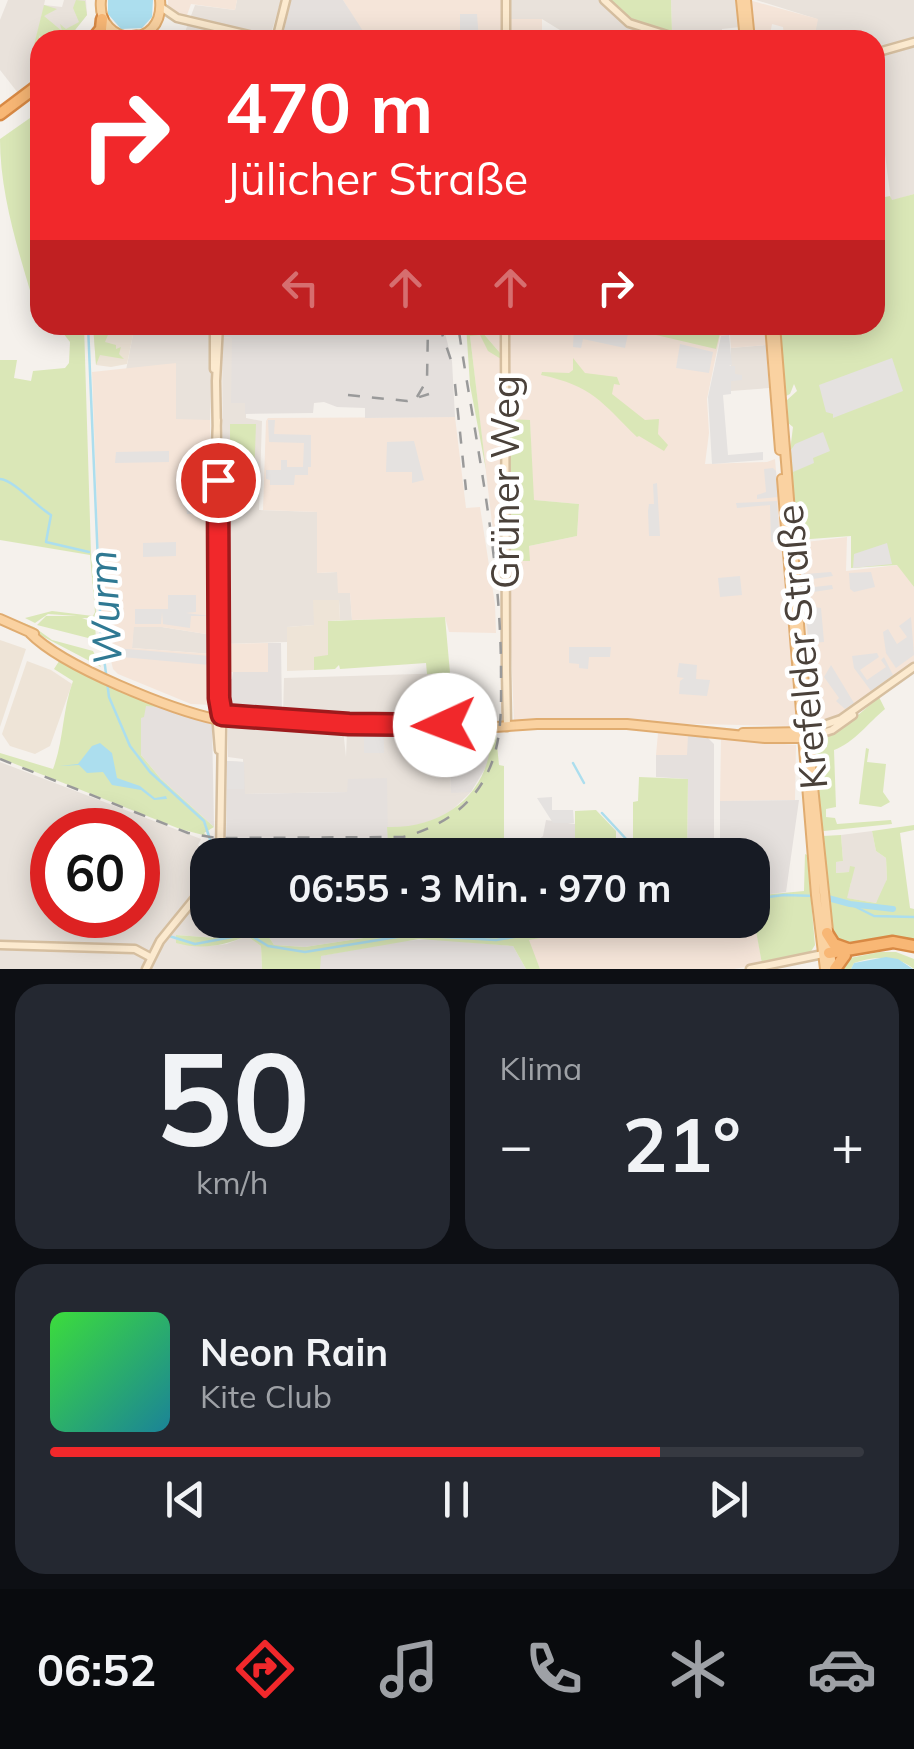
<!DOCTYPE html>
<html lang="de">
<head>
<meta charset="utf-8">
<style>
  :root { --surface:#171b24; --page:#242831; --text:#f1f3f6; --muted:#9ea1a6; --line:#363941; --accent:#f1282b }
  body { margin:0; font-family:Mulish,sans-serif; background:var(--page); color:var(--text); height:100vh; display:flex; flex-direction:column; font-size:38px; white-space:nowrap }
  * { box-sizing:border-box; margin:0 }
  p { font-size:32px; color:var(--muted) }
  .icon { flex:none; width:55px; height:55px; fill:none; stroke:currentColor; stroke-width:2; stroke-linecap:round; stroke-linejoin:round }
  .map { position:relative; height:969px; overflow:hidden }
  .side { display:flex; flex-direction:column; gap:15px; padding:15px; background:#0d0f14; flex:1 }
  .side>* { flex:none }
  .banner { position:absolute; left:30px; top:30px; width:855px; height:305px; border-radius:30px; box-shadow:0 5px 25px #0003; background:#f1282b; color:#fff; overflow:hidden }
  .speed { position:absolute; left:30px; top:808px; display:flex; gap:20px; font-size:50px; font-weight:700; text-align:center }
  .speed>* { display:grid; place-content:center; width:130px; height:130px; border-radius:50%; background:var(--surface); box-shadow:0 5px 25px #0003; line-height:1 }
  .speed .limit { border:15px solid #d22; background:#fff; color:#111 }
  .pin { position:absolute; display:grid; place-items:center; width:85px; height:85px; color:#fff; margin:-42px; border:5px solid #fff; border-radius:50%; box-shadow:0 2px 10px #0007 }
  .me { position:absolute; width:110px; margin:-55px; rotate:268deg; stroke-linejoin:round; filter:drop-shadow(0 0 8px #0008) }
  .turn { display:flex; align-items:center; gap:35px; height:210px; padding:0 30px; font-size:45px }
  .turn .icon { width:130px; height:130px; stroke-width:2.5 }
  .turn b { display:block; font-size:70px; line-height:85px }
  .lanes { display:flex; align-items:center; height:95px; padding:0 30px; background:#0003; justify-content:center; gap:50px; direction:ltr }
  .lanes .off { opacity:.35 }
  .big { font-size:75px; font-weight:700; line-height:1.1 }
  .side .widget { flex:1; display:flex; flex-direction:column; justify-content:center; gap:15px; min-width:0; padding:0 35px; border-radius:30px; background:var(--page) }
  .side .dial { align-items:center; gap:0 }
  .dial b { font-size:130px; line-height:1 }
  .song { display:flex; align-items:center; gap:30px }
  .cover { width:120px; height:120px; border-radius:15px; background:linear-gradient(135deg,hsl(120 70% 55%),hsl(190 70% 35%)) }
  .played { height:10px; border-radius:5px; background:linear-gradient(90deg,var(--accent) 75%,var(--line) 75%) }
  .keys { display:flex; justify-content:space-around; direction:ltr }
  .heat { display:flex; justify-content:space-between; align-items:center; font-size:55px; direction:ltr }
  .side .tiles { flex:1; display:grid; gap:15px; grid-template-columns:1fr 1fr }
  .widget:last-child { grid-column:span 2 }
  .trip { position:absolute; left:190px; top:838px; width:580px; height:100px; border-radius:30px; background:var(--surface); box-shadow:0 5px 25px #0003; font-weight:700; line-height:100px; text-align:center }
  .menu { display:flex; height:160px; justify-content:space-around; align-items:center; background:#090b0e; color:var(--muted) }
  .menu .icon { width:70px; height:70px }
  .menu .current { color:var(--accent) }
  .menu b { font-size:45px; color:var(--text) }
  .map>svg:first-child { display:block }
  .residential { fill:#e9e2db; fill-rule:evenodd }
  .commercial { fill:#f5e5d9; fill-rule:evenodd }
  .industrial { fill:#e5e0dd }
  .education { fill:#eee4d7 }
  .green { fill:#dae7b7 }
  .parking { fill:#e5e2e0 }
  .water { fill:#acdeee }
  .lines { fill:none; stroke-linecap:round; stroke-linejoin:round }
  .stream { stroke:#acdeee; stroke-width:2.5 }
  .river { stroke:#acdeee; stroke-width:6 }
  .secondary-casing { stroke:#d6bfa0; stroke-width:11 }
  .primary-casing { stroke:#e0ac70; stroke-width:12 }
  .highway-casing { stroke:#d88944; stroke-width:15 }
  .secondary { stroke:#fceacf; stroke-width:6 }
  .primary { stroke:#fad2a1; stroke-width:8 }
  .highway { stroke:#f8b775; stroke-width:10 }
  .rail { stroke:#9a9a9a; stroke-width:2.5; stroke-dasharray:12 12; stroke-linecap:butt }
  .route-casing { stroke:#9d1a1c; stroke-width:25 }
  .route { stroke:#f1282b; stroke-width:18 }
  .labels { text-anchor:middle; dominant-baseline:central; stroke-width:9; stroke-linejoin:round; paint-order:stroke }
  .street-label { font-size:38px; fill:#4a413a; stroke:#fff }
  .water-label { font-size:40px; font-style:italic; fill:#2f7993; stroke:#fff }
</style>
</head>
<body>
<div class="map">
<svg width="914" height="969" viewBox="0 0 914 969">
  <rect width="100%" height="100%" fill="#f5f1ec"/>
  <path class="residential" d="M8,0H45L44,5L62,7L64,0H86L87,15L67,40H40V75L18,93L0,70V20Z
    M237,0H281L269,40H182L195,5L235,10Z
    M509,0H601L626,25L676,40H576L542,19H509Z
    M671,0H738L740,27L722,29L723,40H695L672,32Z
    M756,0H914V194L891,201L882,131L875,132V40H814L817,19Z
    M135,325H213L209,352L212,364L210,420H176L126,370Z
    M222,337L232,338L246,402V418L262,421L259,510L317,512V573L337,572L350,592L352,620H340L339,600H314V625L287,627V642L224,644Z
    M766,345L769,388L731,391V348Z
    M133,627H162L212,635V654L132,648Z
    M450,673V699L457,700L456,721L283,716L284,678Z
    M228,725L343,729L346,757L347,730L449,733L451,792H471L447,815L434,821L403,828L387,827V778L348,792L244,794L243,759L228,757Z
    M0,762L201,839L198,845L210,855L207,878L157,939L143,969H0ZM52,830H138V915H52Z
    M872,831L876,851L886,858L887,879L883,890L876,903L846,898L851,883L850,872L836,873L835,862L843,861L841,835Z
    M207,885L208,920H227L220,935L218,938L176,935V942L210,946L227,944L247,936L261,946L262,969H149L158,948Z"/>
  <path class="commercial" d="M168,0H237L235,10L191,4L186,18L168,12Z
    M343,0H502V19H542V40H367Z
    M749,0L818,19L814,40H784L783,27L772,24L769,40H753Z
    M476,325H764L766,345L731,348L730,335L720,336L707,399L709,433L705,464L767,462L775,459L796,713L792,726L514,720L508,575L498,574L470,336L481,335L500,353ZM530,420L533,500L579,504L577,536L529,546Z
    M176,363V419L210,420L212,635L162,627H134L132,648L212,654V705L191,704L118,674L113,669L101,619L92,372Z
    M455,417L466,508L480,507L495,604L496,633L449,632L445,617L352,620L350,593H338L337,572L317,573V512L263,510L266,421L268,418Z
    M847,537L846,571L898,565L914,587V662L840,715L816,725L798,543Z
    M268,643V672H224V644Z
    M658,733L688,735V755H656Z
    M721,739L796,745L795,800L720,801Z
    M643,920L755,922L762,964L734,969H540L528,940Z"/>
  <path class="industrial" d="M291,0H343L363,31L358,35L361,39L282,40Z
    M223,325H443L452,361L455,417L365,418V408L337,407L324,402L314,403L313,413L245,414V403H231L232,338L222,337Z
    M268,643H281L282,716L227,712L224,679H232L233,672H268Z
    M140,696L209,720L212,724L214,827L161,779L141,755Z
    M449,733H491L489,762L471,792L451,793Z
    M688,735L707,737L714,744V848L704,850V855H646L643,852H687L688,779L656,777V755H687Z
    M227,761L244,762L245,794L347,792L348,779L387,778L388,842L425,847L450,855H226Z
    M799,800L786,892L753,896L752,855H720V801Z
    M546,820L575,824V855H538L542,849L536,842L543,836Z
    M258,920H438L435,927L305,947L274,945Z
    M432,939L513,946L526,969H320V956L401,941Z"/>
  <path class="education" d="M93,325H135L127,364L111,367L96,365Z
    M313,600H339L340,620L328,621V656L314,658V670L287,671V627L314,625Z
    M0,640L26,649L0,727Z
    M27,661L51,670L72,684L50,746L35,754L10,746L2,734Z"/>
  <path class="green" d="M76,0L85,1L87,15L67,40H42L39,35L40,51L33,49L44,5L57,9L44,16L62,31L60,24L66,29L79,22L73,8Z
    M609,0H671L672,32L630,19Z
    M40,111V299L32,297C17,247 0,192 0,139Z
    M914,194V587L897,565L851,568V536L797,540L790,451L793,427L788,423L787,400L797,391L794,384L790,394L786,396L780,325H875V199L890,196L892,200Z
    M49,325H84L91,554L96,612L94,618H82L95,623L96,640L37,625L46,616H77L48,614L35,623L25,618L52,611L93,616L95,612L90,555L0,540V360H17L14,378L31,381L33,371L65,368L69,363L70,342L63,333L50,330Z
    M93,325H112L105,342L116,345V349L121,347L119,354L124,359L100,355L96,365Z
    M466,325H476L500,353L501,359L488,351L480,335L470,336L486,470L470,385Z
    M639,328L674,332L721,329L716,349L639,331Z
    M573,358L585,373L617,377L620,385L614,384L612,394L645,420L659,419L658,434L668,445L664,451L639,436L637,437C601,402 593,386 541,375L542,372L569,373L573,370Z
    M507,419L530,420L534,500L579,504L577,536L529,546L530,561H508Z
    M230,424H256L253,505H229V478L242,472V456H230Z
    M0,614L34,627L52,640L93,651L101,667Z
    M445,617L450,673L427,674L426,663L340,669L339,665L335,669L314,670V657L328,655V621Z
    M61,658L172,708L146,706L144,717L141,718V755L161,779L214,827L204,833L207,836L180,829L0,758V753L53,769C64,740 62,711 73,681L54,669Z
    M879,697L885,709C868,723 855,742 834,750L836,807L826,809V817L835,818L837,824L891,820L892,824L824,831L821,829L814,749L827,747V735L850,722Z
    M491,733L496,735L499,765L504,766V855H450L425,847L388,843L387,827C446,829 492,791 491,733Z
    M866,748L869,749L867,762L886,764L883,792L890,802L881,807L859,804Z
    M639,777L688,779L687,853L643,852L633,842V802L638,801Z
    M596,810L616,831V855H575V811Z
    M914,825V830L900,833L910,908L914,909V942C886,937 854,949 833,938L821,851L823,836L841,835L843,861L836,862V873L849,872L850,866L855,867L847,898L876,903L887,879L886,858L876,851L872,831Z
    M805,854L807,855L815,945L810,953L762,964L753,914L752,896L804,891Z
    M227,920H258L274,945L305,947L435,927L434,931L470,936L515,932L510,920H643L529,940L540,969H526L513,946L419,939L321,956L320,969H262L261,946L247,936C222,946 202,950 176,943V935L217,938Z
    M880,952H896L914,959V969C897,955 874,956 854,963L851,969H841L850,958Z"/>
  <path class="parking" d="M460,14H477L479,40H460Z
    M225,325H266V335L224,334Z
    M574,325H609L629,329L625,348L583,339L581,348L573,347Z
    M729,335L732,365L729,366H735V374L742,375V380L731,381V394L723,395L728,455L763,452V460L712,464L708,397L721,336Z
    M680,344L713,352L709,373L676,368Z
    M892,358L903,391L833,418V414L826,412L819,385Z
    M268,420H275L274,434L311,435V467H308V475H295L294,485H270V480L266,479V470H281V460H287V467H303L304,443L269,442Z
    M823,432L830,451L813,458L814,463L793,472L791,450L795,444Z
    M414,441L424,480L412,483V472H386L387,442Z
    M169,451V462L115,463L116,452Z
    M773,468L776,471L778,497L757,499V495L766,492L764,469Z
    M657,483L660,536H649L648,511L649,504H654L653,484Z
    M195,488L209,491L207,514H187L184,492H194Z
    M777,501L780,541L771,542L770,505L737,508L736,503Z
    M176,542V556L143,557V543Z
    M887,543L892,564L853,568L854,554Z
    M798,544H802L805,574L831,572L833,576L813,579L814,587L832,585L833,589L807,593L808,606L821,608L824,642L809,643Z
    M871,572L875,587L854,592L850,589L849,573Z
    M740,576L742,595L720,597L718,578Z
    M168,595H196V612L186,613L210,616H191L190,628L163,624L162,612L161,624H135V609H168Z
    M911,617L914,655L896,668L886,653L883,632L888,629L897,644L907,637L899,626Z
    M569,647H611L610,657H589L588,669L579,668V664L569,663Z
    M115,648L210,656V665L122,657L113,655Z
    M877,653L879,657L860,670L867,680L886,667L881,660L884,657L893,675L871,691L854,668L852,656Z
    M679,663L697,665L696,679L710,680L707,696L679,694L680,681L684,678L677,677Z
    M831,665L854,703L845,709L836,701L839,698L824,677Z
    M353,731L384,733V753H364V737L352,736Z
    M227,761L244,762V789H227Z
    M552,797V810H573L574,823H553L537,798Z"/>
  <path class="water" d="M108,0H153L152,17L142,28L121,29L108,14Z
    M100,743L112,753L117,778L140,786L155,798L166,796L167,799L154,800L141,790L112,785L103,772L87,773L79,765L59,766L78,764L92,746Z
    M886,957L898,959L913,969H851L854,963Z"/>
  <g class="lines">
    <path class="stream" d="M88,325L101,635L109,697L130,746L150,772L204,821L215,855
      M0,479C14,480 36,506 51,515L46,542L89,552
      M573,763L584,783
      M602,813L641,855
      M752,899L784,895L816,896
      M850,904L874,916L914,917
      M238,920L249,934L268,946L305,952L409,935L496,940L618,920
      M169,936L195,944L248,934"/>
    <path class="river" d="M828,898L850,904L893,909"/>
    <g class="secondary-casing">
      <path id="secondary" d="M506,0V40
        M604,0L629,23L683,40
        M161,7L177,18L270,40
        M276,40L286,0
        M875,53L914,42
        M219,325L216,381L222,728L220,855
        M505,325L506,672
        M214,369V325
        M215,473L217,420
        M216,523L219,657
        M506,670L507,727
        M804,732L841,719L914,667
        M807,738L832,730L853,715
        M219,750L216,713L219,698
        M0,945L135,949L150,957
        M146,969L160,941L208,882
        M750,969L823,954"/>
    </g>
    <g class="primary-casing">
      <path id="primary" d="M101,0C96,47 165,51 160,0
        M741,0L745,40
        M746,0L750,40
        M770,325L780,450
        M775,325L809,748L832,969
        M782,479L816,895L825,969
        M0,619L34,634
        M30,633C63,667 172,710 219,720C240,724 269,724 288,719
        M284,721L467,729L537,724H627L765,738H803
        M743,733L803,732"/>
    </g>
    <g class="highway-casing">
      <path id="highway" d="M92,40L101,29L102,19
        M109,40L137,37
        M0,114L40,84
        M827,933L834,944L848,949
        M829,953L893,942L914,946
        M835,969L845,955"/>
    </g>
    <use href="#secondary" class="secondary"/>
    <use href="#primary" class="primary"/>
    <use href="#highway" class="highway"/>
    <path class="rail" d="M439,325L452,363
      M455,384L466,490
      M348,395L407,401L429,394
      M417,397L427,380L428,325
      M0,759L188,833L216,838L403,837C438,828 469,809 486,776C503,743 501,708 501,672C501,555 475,440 458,325"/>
  </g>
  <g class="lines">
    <g class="route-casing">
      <path id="route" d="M218,480L219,698L222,715L349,724L445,725"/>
    </g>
    <use href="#route" class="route"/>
  </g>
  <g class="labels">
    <g class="street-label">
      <text transform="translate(505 482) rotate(-90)">Grüner Weg</text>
      <text transform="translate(801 647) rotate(-95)">Krefelder Straße</text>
    </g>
    <g class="water-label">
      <text transform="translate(104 608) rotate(-93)">Wurm</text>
    </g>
  </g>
</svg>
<div class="speed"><div class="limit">60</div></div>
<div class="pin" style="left:218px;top:480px;background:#d93025"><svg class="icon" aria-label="arrive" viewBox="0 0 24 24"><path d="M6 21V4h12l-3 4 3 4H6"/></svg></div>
<svg class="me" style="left:445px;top:725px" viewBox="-20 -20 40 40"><circle r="19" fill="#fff"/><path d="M0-13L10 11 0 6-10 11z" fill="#f1282b"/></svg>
<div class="trip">06:55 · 3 Min. · 970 m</div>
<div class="banner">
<div class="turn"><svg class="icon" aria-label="right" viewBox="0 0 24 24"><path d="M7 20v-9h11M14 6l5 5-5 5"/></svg><div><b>470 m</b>Jülicher Straße</div></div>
<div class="lanes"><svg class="icon off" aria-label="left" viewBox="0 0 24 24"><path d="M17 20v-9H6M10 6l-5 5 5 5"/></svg><svg class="icon off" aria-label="ahead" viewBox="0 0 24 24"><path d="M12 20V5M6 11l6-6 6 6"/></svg><svg class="icon off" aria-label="ahead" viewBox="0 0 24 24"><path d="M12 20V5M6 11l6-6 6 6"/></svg><svg class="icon" aria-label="right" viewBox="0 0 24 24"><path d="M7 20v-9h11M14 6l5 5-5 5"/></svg></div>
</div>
</div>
<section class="side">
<div class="tiles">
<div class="widget dial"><b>50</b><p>km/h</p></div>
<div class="widget"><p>Klima</p>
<div class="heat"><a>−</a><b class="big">21°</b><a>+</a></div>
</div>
<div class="widget">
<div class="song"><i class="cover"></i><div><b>Neon Rain</b><p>Kite Club</p></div></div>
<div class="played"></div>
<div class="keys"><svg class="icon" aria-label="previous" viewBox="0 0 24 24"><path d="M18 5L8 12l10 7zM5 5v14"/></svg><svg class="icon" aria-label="pause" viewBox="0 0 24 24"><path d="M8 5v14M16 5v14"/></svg><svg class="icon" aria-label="next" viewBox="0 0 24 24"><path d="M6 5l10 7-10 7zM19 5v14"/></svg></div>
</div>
</div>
</section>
<nav class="menu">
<b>06:52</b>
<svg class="icon current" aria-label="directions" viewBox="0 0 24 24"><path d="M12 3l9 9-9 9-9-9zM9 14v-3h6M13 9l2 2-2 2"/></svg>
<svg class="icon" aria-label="music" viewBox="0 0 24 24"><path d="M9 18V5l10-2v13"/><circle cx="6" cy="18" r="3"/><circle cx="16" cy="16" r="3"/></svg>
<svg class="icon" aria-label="phone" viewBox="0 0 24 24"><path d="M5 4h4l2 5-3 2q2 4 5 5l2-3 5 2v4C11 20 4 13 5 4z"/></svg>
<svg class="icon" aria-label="climate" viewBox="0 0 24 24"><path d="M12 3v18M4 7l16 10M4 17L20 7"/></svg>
<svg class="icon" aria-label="car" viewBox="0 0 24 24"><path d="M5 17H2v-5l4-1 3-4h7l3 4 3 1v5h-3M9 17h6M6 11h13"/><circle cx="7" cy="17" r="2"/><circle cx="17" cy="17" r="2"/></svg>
</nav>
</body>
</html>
